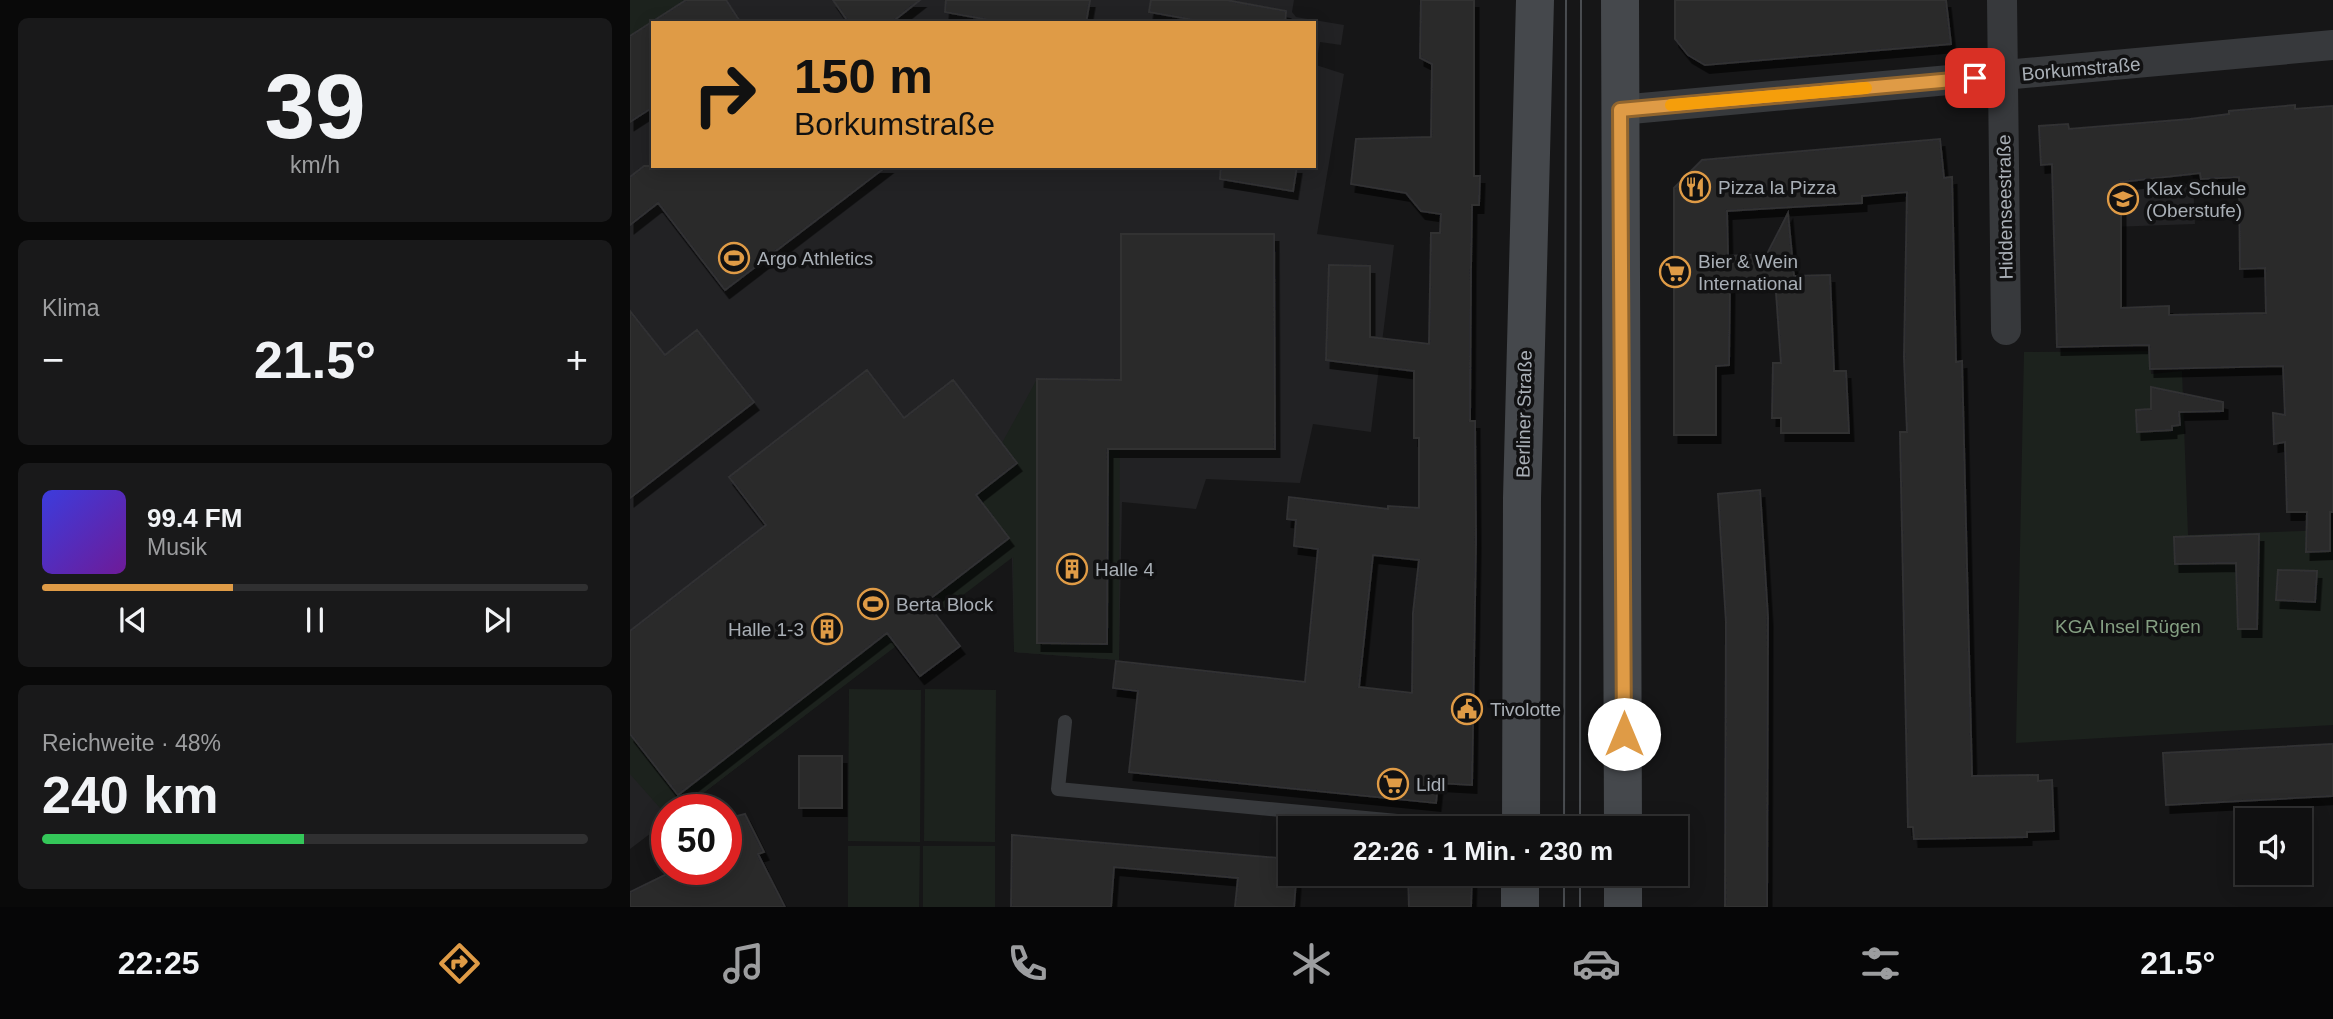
<!DOCTYPE html>
<html lang="de">
<head>
<meta charset="utf-8">
<style>
  :root { --surface:#101011; --page:#19191a; --text:#f1f3f6; --muted:#9c9d9f; --line:#303031; --accent:#df9b46 }
  body { margin:0; font-family:Helvetica,sans-serif; background:var(--page); color:var(--text); height:100vh; display:flex; flex-direction:column; font-size:26px; white-space:nowrap }
  * { box-sizing:border-box; margin:0 }
  p { font-size:23px; color:var(--muted) }
  .icon { flex:none; width:38px; height:38px; fill:none; stroke:currentColor; stroke-width:2; stroke-linecap:round; stroke-linejoin:round }
  .map { position:relative; flex:1; overflow:hidden }
  .details { display:flex; flex-direction:column; gap:18px; padding:18px; background:#090909; width:630px }
  .details>* { flex:none }
  .guide { position:absolute; left:21px; top:21px; width:665px; height:147px; border-radius:0px; box-shadow:0 4px 18px #0003,0 0 0 2px var(--line); background:#df9b46; color:#111; overflow:hidden }
  .tools { position:absolute; left:1605px; top:808px; display:grid; gap:14px }
  .tools a { display:grid; place-items:center; width:77px; height:77px; border-radius:0px; background:var(--surface); box-shadow:0 4px 18px #0003,0 0 0 2px var(--line); font-size:35px }
  .speed { position:absolute; left:21px; top:794px; display:flex; gap:14px; font-size:35px; font-weight:700; text-align:center }
  .speed>* { display:grid; place-content:center; width:91px; height:91px; border-radius:50%; background:var(--surface); box-shadow:0 4px 18px #0003,0 0 0 2px var(--line); line-height:1 }
  .speed .limit { border:10px solid #d22; background:#fff; color:#111 }
  .pin { position:absolute; display:grid; place-items:center; width:60px; height:60px; color:#fff; margin:-30px; border-radius:14px; box-shadow:0 4px 10px #0006 }
  .me { position:absolute; width:77px; margin:-38px; rotate:0deg; stroke-linejoin:round; filter:drop-shadow(0 0 5px #0008) }
  .turn { display:flex; align-items:center; gap:24px; height:147px; padding:0 28px; font-size:32px }
  .turn .icon { width:91px; height:91px; stroke-width:2.5 }
  .turn b { display:block; font-size:49px; line-height:60px }
  .big { font-size:52px; font-weight:700; line-height:1.1 }
  .details .tile { flex:1; display:flex; flex-direction:column; justify-content:center; gap:10px; min-width:0; padding:0 24px; border-radius:10px; background:var(--page) }
  .details .dial { align-items:center; gap:0 }
  .dial b { font-size:91px; line-height:1 }
  .song { display:flex; align-items:center; gap:21px }
  .cover { width:84px; height:84px; border-radius:10px; background:linear-gradient(135deg,hsl(240 70% 55%),hsl(280 70% 35%)) }
  .played { height:7px; border-radius:4px; background:linear-gradient(90deg,var(--accent) 35%,var(--line) 35%) }
  .keys { display:flex; justify-content:space-around; direction:ltr }
  .heat { display:flex; justify-content:space-between; align-items:center; font-size:38px; direction:ltr }
  .charge { height:10px; border-radius:5px; background:linear-gradient(90deg,#34c759 48%,var(--line) 0) }
  .trip { position:absolute; left:648px; top:816px; width:410px; height:70px; border-radius:0px; background:var(--surface); box-shadow:0 4px 18px #0003,0 0 0 2px var(--line); font-weight:700; line-height:70px; text-align:center }
  .tabs { display:flex; height:112px; justify-content:space-around; align-items:center; background:#060607; color:var(--muted) }
  .tabs .icon { width:49px; height:49px }
  .tabs .selected { color:var(--accent) }
  .tabs b { font-size:32px; color:var(--text) }
  main { display:flex; flex:1; min-height:0 }
  .map>svg:first-child { display:block }
  .built { fill:#222224; fill-rule:evenodd }
  .green { fill:#1c221d }
  .building { fill:#29292b; stroke:#303033; stroke-width:2; fill-rule:evenodd; filter:url(#shadow) }
  .lines { fill:none; stroke-linecap:round; stroke-linejoin:round }
  .service { stroke:#37393c; stroke-width:14 }
  .minor { stroke:#37393c; stroke-width:30 }
  .secondary { stroke:#45484c; stroke-width:38 }
  .tram { stroke:#4a4d51; stroke-width:2 }
  .route-casing { stroke:#91652e; stroke-width:18 }
  .route { stroke:#df9b46; stroke-width:12 }
  .slow { stroke:#f59e0b; stroke-width:12 }
  .labels { text-anchor:middle; dominant-baseline:central; stroke-width:7; stroke-linejoin:round; paint-order:stroke }
  .street-label { font-size:19px; fill:#a9afb6; stroke:#111112 }
  .poi-label { font-size:19px; fill:#a9afb6; stroke:#111112; text-anchor:start }
  .park-label { font-size:19px; fill:#849f82; stroke:#111112 }
</style>
</head>
<body>
<main>
<section class="details">
<div class="tile dial"><b>39</b><p>km/h</p></div>
<div class="tile"><p>Klima</p>
<div class="heat"><a>−</a><b class="big">21.5°</b><a>+</a></div>
</div>
<div class="tile">
<div class="song"><i class="cover"></i><div><b>99.4 FM</b><p>Musik</p></div></div>
<div class="played"></div>
<div class="keys"><svg class="icon" aria-label="previous" viewBox="0 0 24 24"><path d="M18 5L8 12l10 7zM5 5v14"/></svg><svg class="icon" aria-label="pause" viewBox="0 0 24 24"><path d="M8 5v14M16 5v14"/></svg><svg class="icon" aria-label="next" viewBox="0 0 24 24"><path d="M6 5l10 7-10 7zM19 5v14"/></svg></div>
</div>
<div class="tile"><p>Reichweite · 48%</p><b class="big">240 km</b><div class="charge"></div></div>
</section>
<div class="map">
<svg width="1703" height="907" viewBox="0 0 1703 907">
  <defs>
    <filter id="shadow"><feDropShadow dx="4.5" dy="8" stdDeviation="0" flood-color="#0009"/></filter>
  </defs>
  <rect width="100%" height="100%" fill="#161617"/>
  <path class="built" d="M56,0H664L662,12L666,17L714,25L711,45L690,42L686,65L714,74L687,234L764,245L741,432L683,424L670,483L576,479L566,509L492,502L489,660L384,652L382,557L51,810H37V821L0,849V36ZM23,23H684V166H23Z
    M1560,119L1565,224L1424,229L1422,165H1411L1409,127L1438,124L1439,129Z"/>
  <path class="green" d="M0,0H56L0,36Z
    M1520,351L1521,374L1552,371L1558,535L1703,530V725L1386,743L1394,352Z
    M407,379L490,380L489,660L384,652L383,557L51,810H37V816L0,774V732L372,443Z
    M219,689L291,690L290,842L218,841Z
    M295,689L366,690L365,842L294,841Z
    M218,846H290L289,907H218Z
    M293,846H365V907H293Z"/>
  <path class="building" d="M56,0H96L111,23H23V107L0,122V36Z
    M203,0H290L261,23H219Z
    M316,0H460L456,23H375L315,12Z
    M521,0H596L656,11L655,23H580L519,12Z
    M791,0H844V176H850L849,205H842L841,268L840,421H845L846,540L842,785L808,783L806,803L499,772L508,691L483,688L486,661L675,682L688,549L664,546L666,520L657,519L659,497L758,509V506L789,508V438H784V371L696,360L699,265L740,266V337L799,344L801,233H810L811,214L791,211L776,193L721,184L726,139L801,137L802,64L790,58ZM743,555L789,560L783,613L782,693L729,687Z
    M1045,0H1316L1321,44L1075,65L1058,55L1045,39Z
    M1665,105V109L1703,106V512H1700V551L1676,552L1677,512H1657L1655,442L1644,444L1643,413L1655,415L1653,366L1520,369L1519,345L1427,347L1422,164L1411,165L1409,126L1438,124L1439,129L1560,119L1599,114V111ZM1570,173L1571,179L1609,177L1610,269L1635,268L1636,313L1539,315V306L1491,308V182Z
    M1310,139L1314,178L1322,177L1326,362L1332,361L1342,776L1408,775V781L1422,780L1424,831L1397,832V837L1284,839L1283,827H1278L1270,432H1277L1274,357L1277,192L1232,196V203L1097,211L1098,256L1137,254L1158,213L1164,276L1200,275L1204,371H1216L1219,433H1151V418H1142L1143,363H1151L1145,278L1100,279L1099,365L1086,366V435H1044V188L1072,160Z
    M14,166H257L95,290L28,203L0,225V177Z
    M591,166H667L663,191L590,179Z
    M491,234H644L645,449H478L477,644L407,643V379L491,380Z
    M0,311L35,355L67,330L124,402L0,498Z
    M237,370L274,418L323,380L387,463L346,495L379,538L296,602L330,646L290,676L257,633L48,795L0,734V631L136,525L99,477Z
    M1521,387L1593,402V411L1549,412L1550,425L1542,426V430L1507,432L1506,410L1521,409Z
    M1130,490L1138,618L1137,907H1095L1096,622L1088,494Z
    M1629,534L1627,629H1608L1606,563L1545,564L1544,537Z
    M1648,570L1687,571L1685,602L1646,600Z
    M1703,744V796L1536,805L1533,753Z
    M169,756H212V808H169Z
    M115,814L134,852L128,854L155,907H0V892L45,870H96V819Z
    M382,835L660,859V873H665L666,881L664,907H605L608,878L484,867L481,907H381Z
    M778,873L842,874L841,907H779Z"/>
  <g class="lines">
    <path class="service" d="M435,722L428,789L842,828"/>
    <path class="minor" d="M1372,0L1376,330
      M990,110L1703,45"/>
    <path class="secondary" d="M990,0L993,828
      M891,828L892,498L905,0
      M890,907V873
      M993,907V873"/>
    <path class="tram" d="M934,828L936,0
      M950,828L951,0
      M950,873V907
      M934,907V873"/>
  </g>
  <g class="lines">
    <g class="route-casing">
      <path id="route" d="M994,734L990,110L1345,78"/>
    </g>
    <use href="#route" class="route"/>
    <path class="slow" d="M1041,105L1236,88"/>
  </g>
  <defs>
    <g id="restaurant-ring" transform="scale(1.575)"><circle r="9.5" fill="#111112" stroke="#df9b46" stroke-width="1.5"/><path d="M-5-6h1v4h1v-4h1v4h1v-4h1v5L-1.5 .5V6h-2V.5L-5-1ZM5-6V6H3V1.5H1.5Q1.5-4 5-6Z" fill="#df9b46"/></g>
    <g id="school-ring" transform="scale(1.575)"><circle r="9.5" fill="#111112" stroke="#df9b46" stroke-width="1.5"/><path d="M0-5L7-2L0 1L-7-2ZM-4 1L0 2.5L4 1V4Q0 6-4 4Z" fill="#df9b46"/></g>
    <g id="stadium-ring" transform="scale(1.575)"><circle r="9.5" fill="#111112" stroke="#df9b46" stroke-width="1.5"/><path d="M0-5a6.5 5 0 1 0 0 10a6.5 5 0 1 0 0-10ZM-3.5-1.8h7v3.6h-7Z" fill="#df9b46"/></g>
    <g id="supermarket-ring" transform="scale(1.575)"><circle r="9.5" fill="#111112" stroke="#df9b46" stroke-width="1.5"/><path d="M-6-5.5h2.5l.6 2H6L4.5 2H-2.5L-4.4-4H-6ZM-1.5 3.2a1.3 1.3 0 1 0 .1 0ZM3 3.2a1.3 1.3 0 1 0 .1 0Z" fill="#df9b46"/></g>
    <g id="building-ring" transform="scale(1.575)"><circle r="9.5" fill="#111112" stroke="#df9b46" stroke-width="1.5"/><path d="M-4-6H4V6H1V3H-1V6H-4ZM-2.5-4.3h1.7v1.8h-1.7ZM.8-4.3h1.7v1.8H.8ZM-2.5-1h1.7V.8h-1.7ZM.8-1h1.7V.8H.8Z" fill="#df9b46"/></g>
    <g id="civic-ring" transform="scale(1.575)"><circle r="9.5" fill="#111112" stroke="#df9b46" stroke-width="1.5"/><path d="M-.6-6.5H3V-4.5H.6V-3L4-1V1h2V6H-6V1h2V-1L-.6-3ZM-1.2 2.5V6h2.4V2.5Z" fill="#df9b46"/></g>
  </defs>
  <g fill-rule="evenodd">
    <use href="#restaurant-ring" x="1065" y="187"/>
    <use href="#school-ring" x="1493" y="199"/>
    <use href="#stadium-ring" x="104" y="258"/>
    <use href="#supermarket-ring" x="1045" y="272"/>
    <use href="#building-ring" x="442" y="569"/>
    <use href="#stadium-ring" x="243" y="604"/>
    <use href="#building-ring" x="197" y="629"/>
    <use href="#civic-ring" x="837" y="709"/>
    <use href="#supermarket-ring" x="763" y="784"/>
  </g>
  <g class="labels">
    <g class="street-label">
      <text transform="translate(1451 69) rotate(-5)">Borkumstraße</text>
      <text transform="translate(1375 207) rotate(-91)">Hiddenseestraße</text>
      <text transform="translate(894 414) rotate(-89)">Berliner Straße</text>
    </g>
    <g class="poi-label">
      <text x="1088" y="187">Pizza la Pizza</text>
      <text x="1516" y="188">Klax Schule<tspan x="1516" dy="22">(Oberstufe)</tspan></text>
      <text x="127" y="258">Argo Athletics</text>
      <text x="1068" y="261">Bier &amp; Wein<tspan x="1068" dy="22">International</tspan></text>
      <text x="465" y="569">Halle 4</text>
      <text x="266" y="604">Berta Block</text>
      <text x="174" y="629" text-anchor="end">Halle 1-3</text>
      <text x="860" y="709">Tivolotte</text>
      <text x="786" y="784">Lidl</text>
    </g>
    <g class="park-label">
      <text x="1498" y="626">KGA Insel Rügen</text>
    </g>
  </g>
</svg>
<div class="tools">
<a><svg class="icon" aria-label="sound" viewBox="0 0 24 24"><path d="M4 9h4l5-4v14l-5-4H4zM17 9q2 3 0 6"/></svg></a>
</div>
<div class="speed"><div class="limit">50</div></div>
<div class="pin" style="left:1345px;top:78px;background:#d93025"><svg class="icon" aria-label="arrive" viewBox="0 0 24 24"><path d="M6 21V4h12l-3 4 3 4H6"/></svg></div>
<svg class="me" style="left:994px;top:734px" viewBox="-20 -20 40 40"><circle r="19" fill="#fff"/><path d="M0-13L10 11 0 6-10 11z" fill="#df9b46"/></svg>
<div class="trip">22:26 · 1 Min. · 230 m</div>
<div class="guide">
<div class="turn"><svg class="icon" aria-label="right" viewBox="0 0 24 24"><path d="M7 20v-9h11M14 6l5 5-5 5"/></svg><div><b>150 m</b>Borkumstraße</div></div>
</div>
</div>
</main>
<nav class="tabs">
<b>22:25</b>
<svg class="icon selected" aria-label="directions" viewBox="0 0 24 24"><path d="M12 3l9 9-9 9-9-9zM9 14v-3h6M13 9l2 2-2 2"/></svg>
<svg class="icon" aria-label="music" viewBox="0 0 24 24"><path d="M9 18V5l10-2v13"/><circle cx="6" cy="18" r="3"/><circle cx="16" cy="16" r="3"/></svg>
<svg class="icon" aria-label="phone" viewBox="0 0 24 24"><path d="M5 4h4l2 5-3 2q2 4 5 5l2-3 5 2v4C11 20 4 13 5 4z"/></svg>
<svg class="icon" aria-label="climate" viewBox="0 0 24 24"><path d="M12 3v18M4 7l16 10M4 17L20 7"/></svg>
<svg class="icon" aria-label="car" viewBox="0 0 24 24"><path d="M5 17H2v-5l4-1 3-4h7l3 4 3 1v5h-3M9 17h6M6 11h13"/><circle cx="7" cy="17" r="2"/><circle cx="17" cy="17" r="2"/></svg>
<svg class="icon" aria-label="filters" viewBox="0 0 24 24"><path d="M4 7h16M4 17h16"/><circle cx="9" cy="7" r="2"/><circle cx="15" cy="17" r="2"/></svg>
<b>21.5°</b>
</nav>
</body>
</html>
